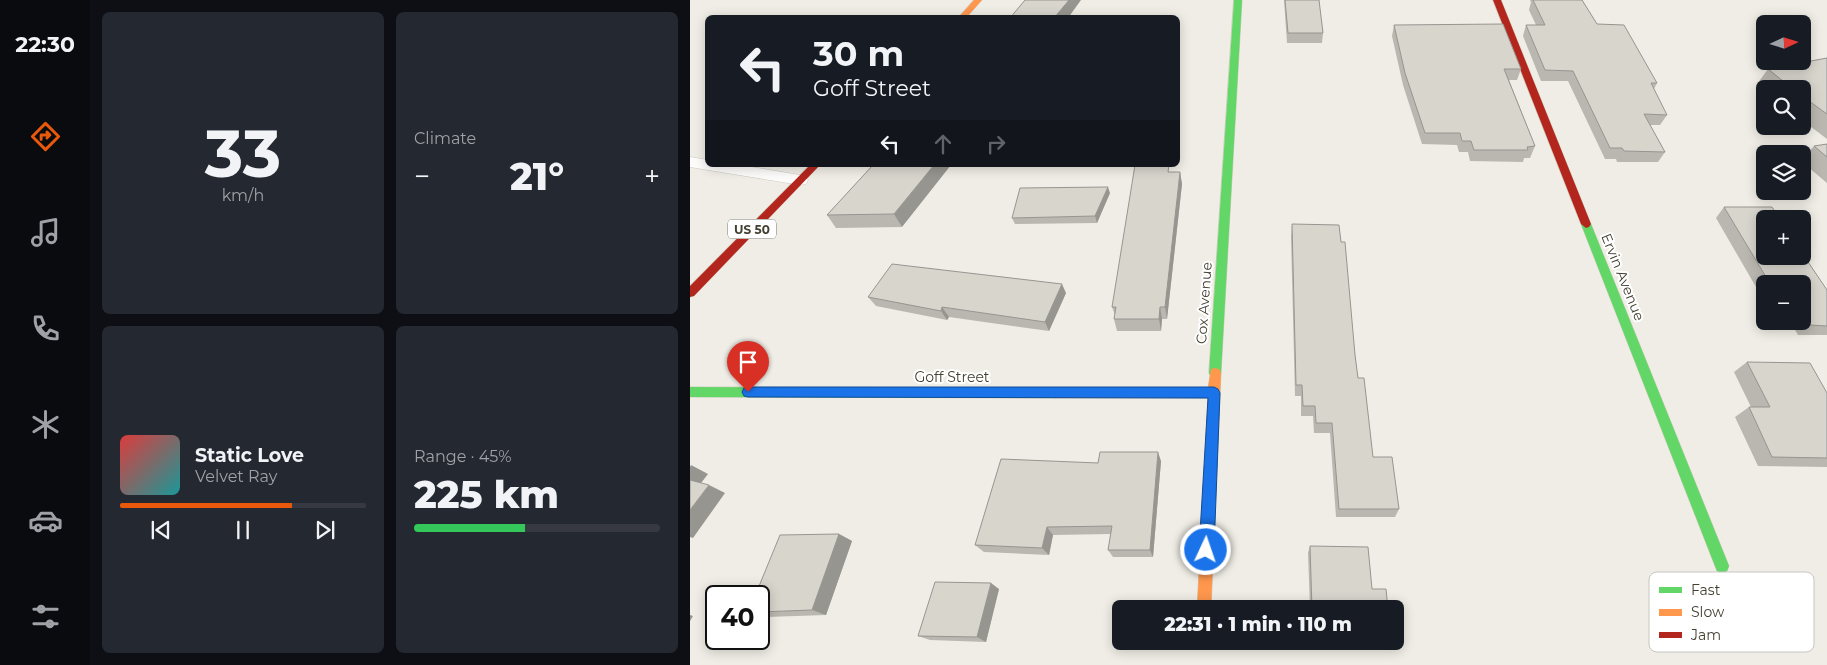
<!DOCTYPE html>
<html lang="en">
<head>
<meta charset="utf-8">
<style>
  :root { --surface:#171b24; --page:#242831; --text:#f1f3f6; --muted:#9ea1a6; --line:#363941; --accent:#ea580c }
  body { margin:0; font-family:Montserrat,sans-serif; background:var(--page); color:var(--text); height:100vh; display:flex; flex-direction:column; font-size:19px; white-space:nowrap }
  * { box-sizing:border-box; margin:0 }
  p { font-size:16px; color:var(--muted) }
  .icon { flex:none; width:28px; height:28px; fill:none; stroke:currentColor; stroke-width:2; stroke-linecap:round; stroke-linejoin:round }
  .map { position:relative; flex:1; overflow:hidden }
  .drawer { display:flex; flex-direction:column; gap:12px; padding:12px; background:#0d0f14; width:600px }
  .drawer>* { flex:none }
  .guide { position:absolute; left:15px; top:15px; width:475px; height:152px; border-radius:8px; box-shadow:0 2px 12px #0003; background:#171b24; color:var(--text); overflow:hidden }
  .needle { width:32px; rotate:86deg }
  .tools { position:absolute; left:1066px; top:15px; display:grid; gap:10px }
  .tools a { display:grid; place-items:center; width:55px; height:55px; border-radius:8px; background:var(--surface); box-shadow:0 2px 12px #0003; font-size:25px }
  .speed { position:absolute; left:15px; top:585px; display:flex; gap:10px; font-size:25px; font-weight:700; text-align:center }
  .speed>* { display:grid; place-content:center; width:65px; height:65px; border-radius:50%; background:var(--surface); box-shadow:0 2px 12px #0003; line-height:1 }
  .speed .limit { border:2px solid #111; border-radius:8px; background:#fff; color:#111 }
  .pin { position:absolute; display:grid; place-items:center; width:42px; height:42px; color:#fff; margin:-51px -21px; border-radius:50% 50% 50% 0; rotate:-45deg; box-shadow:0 0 5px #0007 }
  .pin .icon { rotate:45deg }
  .me { position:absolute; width:55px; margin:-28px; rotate:3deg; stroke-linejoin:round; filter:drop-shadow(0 0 4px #0008) }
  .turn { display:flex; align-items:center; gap:18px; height:105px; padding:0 25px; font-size:22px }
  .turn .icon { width:65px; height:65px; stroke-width:2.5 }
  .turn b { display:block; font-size:35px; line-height:42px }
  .lanes { display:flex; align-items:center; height:48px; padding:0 25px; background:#0003; justify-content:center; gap:25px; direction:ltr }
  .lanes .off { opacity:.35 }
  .big { font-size:38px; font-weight:800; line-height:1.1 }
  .drawer .widget { flex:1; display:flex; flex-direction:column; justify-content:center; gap:8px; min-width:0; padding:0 18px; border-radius:8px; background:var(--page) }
  .drawer .dial { align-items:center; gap:0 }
  .dial b { font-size:65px; line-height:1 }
  .song { display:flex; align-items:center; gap:15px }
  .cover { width:60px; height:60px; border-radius:8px; background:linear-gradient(135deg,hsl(0 70% 55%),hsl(180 70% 35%)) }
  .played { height:5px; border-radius:2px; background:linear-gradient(90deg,var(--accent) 70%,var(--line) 70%) }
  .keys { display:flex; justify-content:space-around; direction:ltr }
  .heat { display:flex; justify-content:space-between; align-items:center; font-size:28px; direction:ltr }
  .charge { height:8px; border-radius:4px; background:linear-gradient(90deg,#34c759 45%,var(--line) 0) }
  .drawer .tiles { flex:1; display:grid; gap:12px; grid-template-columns:repeat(2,1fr) }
  .trip { position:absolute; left:422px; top:600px; width:292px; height:50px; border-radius:8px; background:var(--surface); box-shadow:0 2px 12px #0003; font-weight:800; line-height:50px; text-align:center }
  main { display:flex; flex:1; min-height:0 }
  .tab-bar { display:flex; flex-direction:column; width:90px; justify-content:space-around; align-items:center; background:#090b0e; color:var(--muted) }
  .tab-bar .icon { width:35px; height:35px }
  .tab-bar .current { color:var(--accent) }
  .tab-bar b { font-size:22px; color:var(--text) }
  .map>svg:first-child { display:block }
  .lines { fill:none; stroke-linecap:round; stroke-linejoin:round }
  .lane-casing { stroke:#cccac3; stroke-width:1 }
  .fast-casing { stroke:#cfccbb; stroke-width:1 }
  .slow-casing { stroke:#cfccbb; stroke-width:1 }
  .jam-casing { stroke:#cfccbb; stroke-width:1 }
  .lane { fill:#fdfcfb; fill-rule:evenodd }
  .fast { fill:#63d668; fill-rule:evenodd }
  .slow { fill:#ff974d; fill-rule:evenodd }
  .jam { fill:#b3261e; fill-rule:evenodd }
  .wall { fill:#bab7b0 }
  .shaded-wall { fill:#979590 }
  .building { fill:#d8d5cd; stroke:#979590 }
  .route { fill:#1a73e8; stroke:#114b97 }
  .labels { text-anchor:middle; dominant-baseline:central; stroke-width:4; stroke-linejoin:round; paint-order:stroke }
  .shield { fill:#fff; stroke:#7c796f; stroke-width:1 }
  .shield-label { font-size:12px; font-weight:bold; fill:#444031 }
  .street-label { font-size:14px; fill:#444031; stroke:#fff }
  .key { fill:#fff; stroke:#c7c6c1; stroke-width:1 }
  .key-label { font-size:14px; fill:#444031 }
</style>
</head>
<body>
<main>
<nav class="tab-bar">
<b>22:30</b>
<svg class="icon current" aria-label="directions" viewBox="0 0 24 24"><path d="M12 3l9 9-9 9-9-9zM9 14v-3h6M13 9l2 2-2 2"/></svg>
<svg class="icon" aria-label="music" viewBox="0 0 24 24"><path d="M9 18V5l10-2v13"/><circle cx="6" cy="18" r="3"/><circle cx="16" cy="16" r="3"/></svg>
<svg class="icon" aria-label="phone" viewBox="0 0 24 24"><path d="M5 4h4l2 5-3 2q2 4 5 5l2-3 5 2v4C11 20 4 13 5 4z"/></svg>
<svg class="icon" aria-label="climate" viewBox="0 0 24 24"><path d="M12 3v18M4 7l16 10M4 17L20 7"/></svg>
<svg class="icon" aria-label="car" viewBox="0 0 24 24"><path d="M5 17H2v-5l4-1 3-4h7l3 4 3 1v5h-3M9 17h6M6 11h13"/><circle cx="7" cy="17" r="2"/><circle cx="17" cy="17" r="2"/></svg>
<svg class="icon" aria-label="filters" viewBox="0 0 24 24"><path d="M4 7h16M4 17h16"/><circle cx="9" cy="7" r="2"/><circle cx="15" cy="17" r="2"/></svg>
</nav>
<section class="drawer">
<div class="tiles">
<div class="widget dial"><b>33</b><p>km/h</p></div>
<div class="widget"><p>Climate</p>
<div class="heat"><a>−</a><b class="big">21°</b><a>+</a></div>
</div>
<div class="widget">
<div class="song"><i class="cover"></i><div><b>Static Love</b><p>Velvet Ray</p></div></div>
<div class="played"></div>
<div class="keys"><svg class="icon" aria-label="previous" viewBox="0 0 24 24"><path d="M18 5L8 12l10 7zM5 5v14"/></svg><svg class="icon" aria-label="pause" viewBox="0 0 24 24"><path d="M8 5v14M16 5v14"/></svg><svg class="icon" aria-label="next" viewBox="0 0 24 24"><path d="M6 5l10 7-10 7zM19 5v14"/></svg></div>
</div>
<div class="widget"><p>Range · 45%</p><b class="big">225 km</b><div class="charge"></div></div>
</div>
</section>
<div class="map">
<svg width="1137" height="665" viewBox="0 0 1137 665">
  <rect width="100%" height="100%" fill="#efede5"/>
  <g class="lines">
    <g class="lane-casing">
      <path id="lane" d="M0,157L18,160V165H50L116,176L118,180L116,184L110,185L0,167Z"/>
    </g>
    <g class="fast-casing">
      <path id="fast" d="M544,0H552L531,373L529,377L525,378L521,377L519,373Z
        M896,220L901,224L1039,566L1037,571L1032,573L1027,571L1025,566L891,224Z
        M0,387L365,388L369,389L371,393L369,397L365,398L0,397Z"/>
    </g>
    <g class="slow-casing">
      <path id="slow" d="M284,0H292L276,18H268Z
        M525,368L529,369L531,373L521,609H507L518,398H365L361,397L359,393L361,389L365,388H518L521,369Z"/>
    </g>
    <g class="jam-casing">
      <path id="jam" d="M803,0H811L901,224L899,227L896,228L891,224Z
        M120,165H130L4,296L0,297V286Z"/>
    </g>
    <use href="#lane" class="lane"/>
    <use href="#fast" class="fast"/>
    <use href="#slow" class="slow"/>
    <use href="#jam" class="jam"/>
  </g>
  <path class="wall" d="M594,0H629L633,33L632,43H597Z
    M840,0H892L907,24L967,83L964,89L977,115L970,125H960L975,152L968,162H927L926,159H915L878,81H851L833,36L836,25H846L839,10L841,2Z
    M704,25L831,69L827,80H819L845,146L840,158H834L833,162L780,161L778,152H769L767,145L732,144L713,85L702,36Z
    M1137,58V139L1112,120V89H1075V90L1067,84L1078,69Z
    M1137,144V183L1112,162V159L1124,146Z
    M183,165L212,227L146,228L137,215Z
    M480,172H490L492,184L477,319H472L471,331H427L424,319L425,315L422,307Z
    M420,193L407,223L325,224L322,218Z
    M1034,207L1137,290V335H1108L1100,321H1112V284H1075V287H1066L1026,218Z
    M602,224L651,242L668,378L683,457L709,509L705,517H646L640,433H624L623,416H611V396H605L601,237Z
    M376,293L359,331L259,317L257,320L186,306L178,297Z
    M1057,362L1137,393V467L1068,466L1045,417L1059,407H1061L1044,372Z
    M471,461L463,557H423L418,550L421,534L363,535L359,555L294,552L285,545L408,463Z
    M149,534L162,541L136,615L76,617L69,615V596Z
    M620,546L682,589L698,609H620L618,553Z
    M309,589L296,642L240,640L228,636Z"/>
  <path class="shaded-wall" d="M379,0H391L378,18H364Z
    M244,165H261L212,227L204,214Z
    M490,172L492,184L477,319L475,307Z
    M418,187L420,193L407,223L405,216Z
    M372,284L376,293L359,331L355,322Z
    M252,307L259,317L257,320L251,311Z
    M470,307L472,319L471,331L469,319Z
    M468,452L471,461L463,557L460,550Z
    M1,465L18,474L8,487L0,483V467Z
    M19,485L35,493L3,538L0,537V510Z
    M357,527L363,535L359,555L352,548Z
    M149,534L162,541L136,615L122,610Z
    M301,583L309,589L296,642L287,637Z
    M0,615L3,616L0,621Z"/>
  <path class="building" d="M335,0H379L364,18H320Z
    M595,0H629L633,33H598Z
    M843,0H892L907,24L934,25L967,83H961L977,115L954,114L975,152L934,151L932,148H920L883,71L855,70L836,25H855Z
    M813,24L831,69H814L845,146L837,147L838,150H784L781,141H772L770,133H735L715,73L704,25Z
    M1137,58V114L1112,96V89H1103L1078,69Z
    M1137,144V157L1124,146Z
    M183,165H244L204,214L137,215Z
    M445,165H479L478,172H490L475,307H470L469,319H424L426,307H422Z
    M418,187L405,216L322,218L330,188Z
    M1034,207H1082L1090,219H1075V256H1112V253L1137,290V326L1120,325L1112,313V284H1094L1090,277H1076Z
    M602,224L649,225L651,242H655L665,355L668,378H674L683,457H702L709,509H649L642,423H626L625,406H613L612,385H606Z
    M202,264L372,284L355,322L252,307L251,311L178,297Z
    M1057,362L1120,363L1137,393V458L1082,457L1059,407H1080Z
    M410,452H468L460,550H418L422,526L357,527L352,548L285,545L311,459L408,463Z
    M0,480L19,485L0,510Z
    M149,534L122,610L69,612V596H65L90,535Z
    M620,546L678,547L682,589H696L698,609H622Z
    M245,582L301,583L287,637L228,636Z"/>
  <path class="route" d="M58,387H524L528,389L530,393L524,550L521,555L516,557L512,555L509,550L518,398L58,397L54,396L52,392L54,388Z"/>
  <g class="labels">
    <rect class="shield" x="38" y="219.5" width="48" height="19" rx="4"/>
    <g class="shield-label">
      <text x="62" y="229">US 50</text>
    </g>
    <g class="street-label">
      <text transform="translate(933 277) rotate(68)">Ervin Avenue</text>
      <text transform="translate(514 303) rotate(-86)">Cox Avenue</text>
      <text x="262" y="377">Goff Street</text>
    </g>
  </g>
  <rect x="959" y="572" width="165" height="80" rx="8" class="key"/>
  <rect x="969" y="587" width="23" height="6" fill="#63d668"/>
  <rect x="969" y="609" width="23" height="7" fill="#ff974d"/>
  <rect x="969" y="632" width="23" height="6" fill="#b3261e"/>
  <g class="key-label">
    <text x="1001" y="595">Fast</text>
    <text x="1001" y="617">Slow</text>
    <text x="1001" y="640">Jam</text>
  </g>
</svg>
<div class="tools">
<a><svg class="needle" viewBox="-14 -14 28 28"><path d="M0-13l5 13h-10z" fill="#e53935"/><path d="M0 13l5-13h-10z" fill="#9ea1a6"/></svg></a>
<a><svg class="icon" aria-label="search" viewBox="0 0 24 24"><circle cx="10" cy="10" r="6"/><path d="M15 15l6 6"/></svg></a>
<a><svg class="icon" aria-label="layers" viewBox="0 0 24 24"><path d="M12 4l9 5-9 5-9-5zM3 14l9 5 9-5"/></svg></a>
<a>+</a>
<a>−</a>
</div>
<div class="speed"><div class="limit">40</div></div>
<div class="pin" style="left:58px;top:392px;background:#d93025"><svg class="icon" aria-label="arrive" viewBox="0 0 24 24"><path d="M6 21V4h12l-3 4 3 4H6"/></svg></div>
<svg class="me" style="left:516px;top:550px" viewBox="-20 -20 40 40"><circle r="17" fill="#1a73e8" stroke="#fff" stroke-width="3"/><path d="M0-11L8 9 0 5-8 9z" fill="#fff"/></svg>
<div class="trip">22:31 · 1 min · 110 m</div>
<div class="guide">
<div class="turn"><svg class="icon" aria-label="left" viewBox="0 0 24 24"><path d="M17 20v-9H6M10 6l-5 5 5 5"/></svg><div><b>30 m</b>Goff Street</div></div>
<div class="lanes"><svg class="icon" aria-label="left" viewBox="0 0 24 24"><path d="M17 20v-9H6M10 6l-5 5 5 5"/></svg><svg class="icon off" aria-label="ahead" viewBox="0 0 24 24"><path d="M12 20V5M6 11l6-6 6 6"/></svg><svg class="icon off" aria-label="right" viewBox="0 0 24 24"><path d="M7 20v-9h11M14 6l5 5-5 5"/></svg></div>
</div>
</div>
</main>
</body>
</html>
